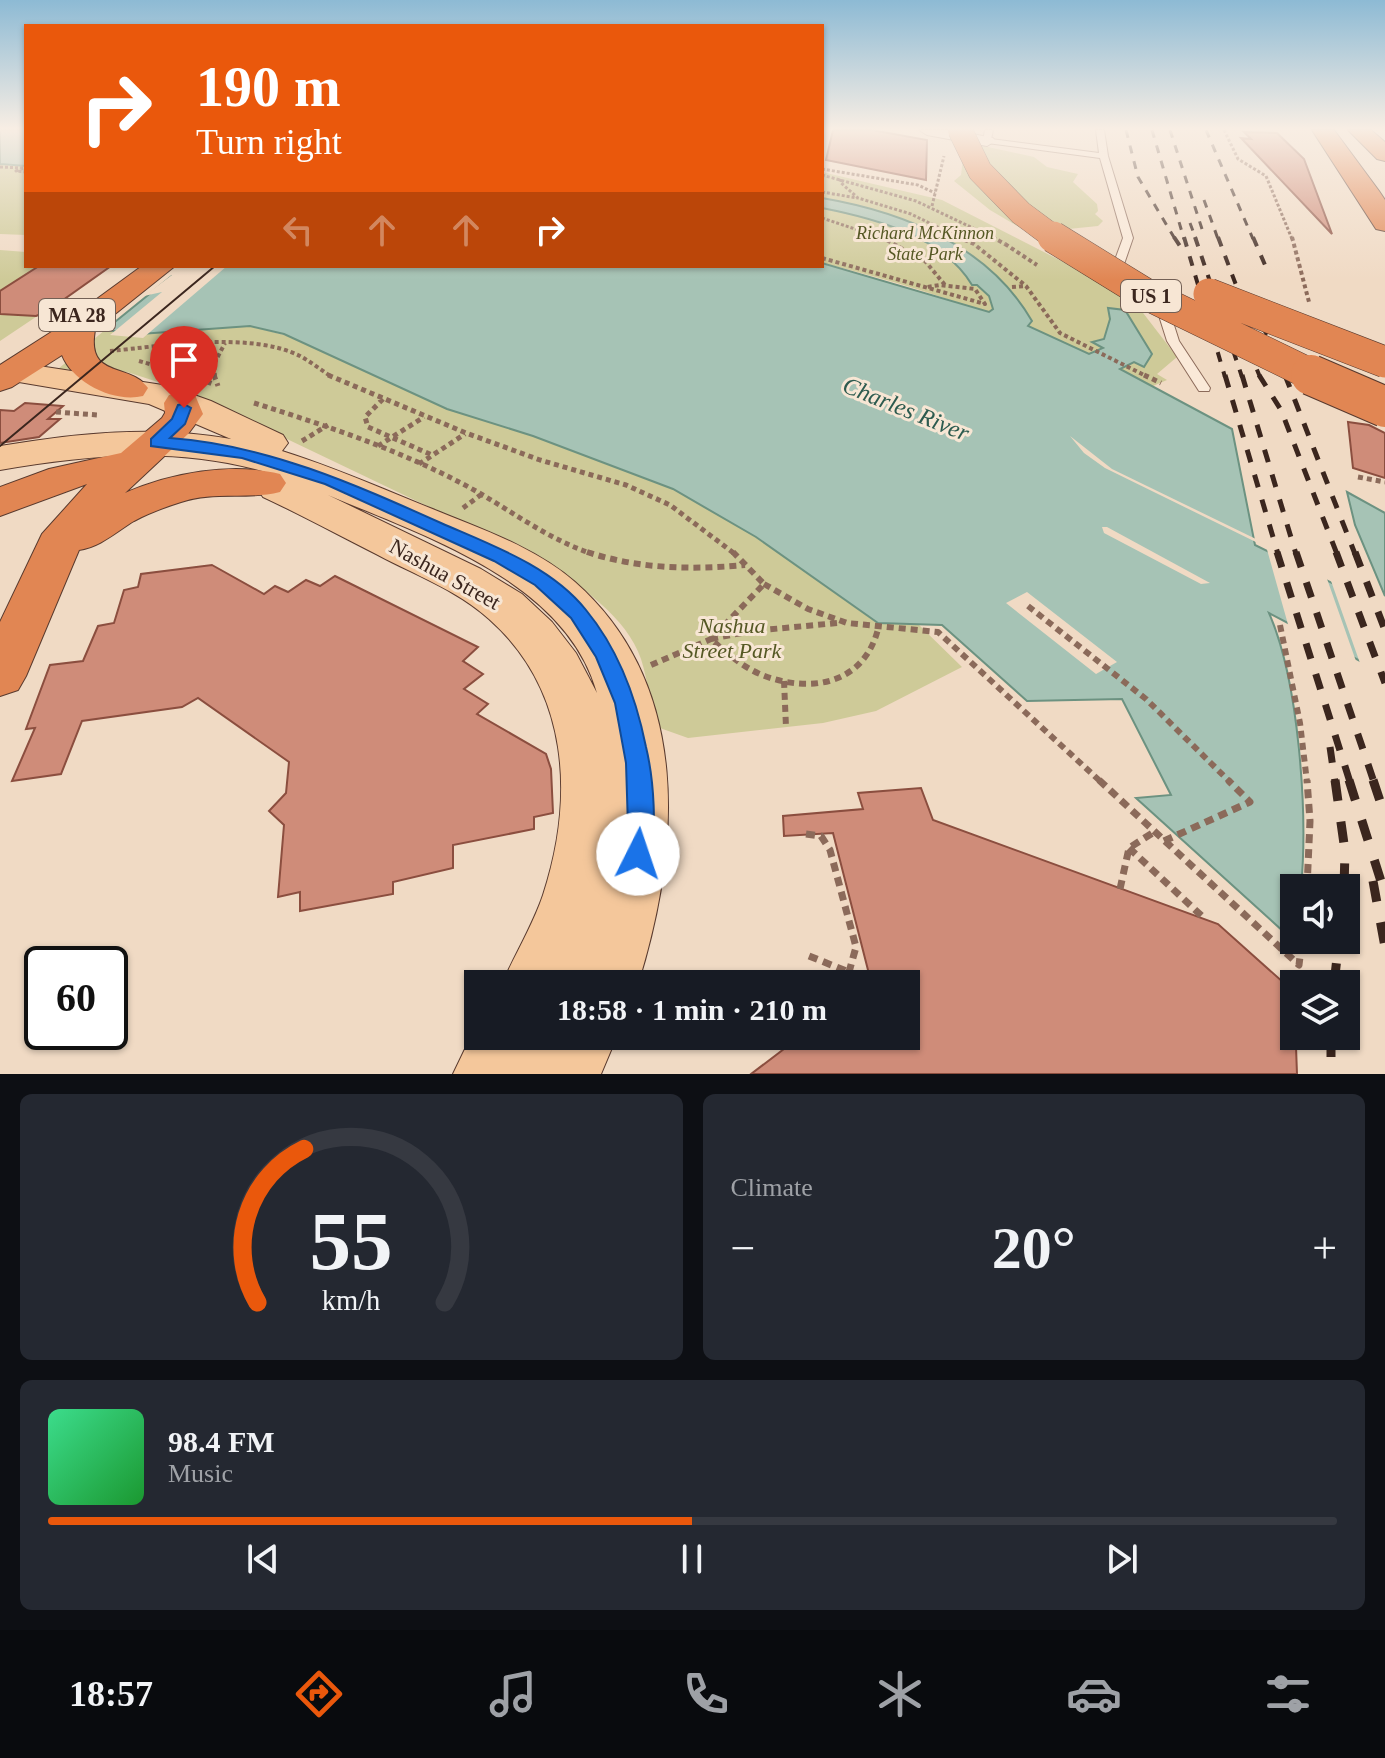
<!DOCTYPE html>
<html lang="en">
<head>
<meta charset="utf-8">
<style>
  :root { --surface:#171b24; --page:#242831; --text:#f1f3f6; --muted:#9ea1a6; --line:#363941; --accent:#ea580c }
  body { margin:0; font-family:Georgia,serif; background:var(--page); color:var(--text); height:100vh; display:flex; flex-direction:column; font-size:30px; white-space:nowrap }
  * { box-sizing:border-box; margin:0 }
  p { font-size:26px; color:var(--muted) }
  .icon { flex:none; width:44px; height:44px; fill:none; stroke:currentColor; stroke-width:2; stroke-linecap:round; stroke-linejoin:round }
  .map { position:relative; height:1074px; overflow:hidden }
  .side { display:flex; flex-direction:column; gap:20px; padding:20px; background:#0d0f14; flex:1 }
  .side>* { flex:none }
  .banner { position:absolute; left:24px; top:24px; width:800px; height:244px; border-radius:0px; box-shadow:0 2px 6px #0004; background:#ea580c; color:#fff; overflow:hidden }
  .controls { position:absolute; left:1280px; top:874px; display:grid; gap:16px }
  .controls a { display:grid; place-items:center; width:80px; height:80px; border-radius:0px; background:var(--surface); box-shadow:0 2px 6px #0004; font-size:40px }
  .speed { position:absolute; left:24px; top:946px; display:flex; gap:16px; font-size:40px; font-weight:700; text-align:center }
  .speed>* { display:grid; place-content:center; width:104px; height:104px; border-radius:50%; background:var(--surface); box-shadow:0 2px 6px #0004; line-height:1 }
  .speed .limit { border:4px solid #111; border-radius:12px; background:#fff; color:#111 }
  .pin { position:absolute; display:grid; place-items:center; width:68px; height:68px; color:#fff; margin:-82px -34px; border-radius:50% 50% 50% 0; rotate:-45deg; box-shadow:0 0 8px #0007 }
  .pin .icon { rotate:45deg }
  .me { position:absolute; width:88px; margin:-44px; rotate:4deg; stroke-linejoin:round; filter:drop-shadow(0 0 6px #0008) }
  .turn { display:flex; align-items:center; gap:28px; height:168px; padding:0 40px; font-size:36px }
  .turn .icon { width:104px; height:104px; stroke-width:2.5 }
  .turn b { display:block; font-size:56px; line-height:68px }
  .lanes { display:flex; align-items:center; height:76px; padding:0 40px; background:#0003; justify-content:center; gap:40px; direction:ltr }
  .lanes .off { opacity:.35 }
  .big { font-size:60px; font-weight:700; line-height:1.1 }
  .side .widget { flex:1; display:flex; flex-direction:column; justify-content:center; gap:12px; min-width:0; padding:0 28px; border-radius:12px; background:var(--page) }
  .side .dial { align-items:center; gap:0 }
  .dial svg { height:208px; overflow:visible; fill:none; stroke:var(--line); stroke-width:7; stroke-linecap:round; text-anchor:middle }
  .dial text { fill:var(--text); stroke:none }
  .song { display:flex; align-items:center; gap:24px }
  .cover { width:96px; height:96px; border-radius:12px; background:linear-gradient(135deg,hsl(150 70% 55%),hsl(130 70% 35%)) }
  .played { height:8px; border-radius:4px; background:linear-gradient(90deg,var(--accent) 50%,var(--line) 50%) }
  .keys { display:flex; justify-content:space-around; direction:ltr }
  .heat { display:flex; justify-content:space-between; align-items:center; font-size:44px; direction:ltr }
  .side .tiles { flex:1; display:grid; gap:20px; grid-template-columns:1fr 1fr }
  .widget:last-child { grid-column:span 2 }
  .trip { position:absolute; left:464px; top:970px; width:456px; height:80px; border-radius:0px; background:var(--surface); box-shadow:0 2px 6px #0004; font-weight:700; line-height:80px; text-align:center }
  .menu { display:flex; height:128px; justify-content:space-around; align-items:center; background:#090b0e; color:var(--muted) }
  .menu .icon { width:56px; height:56px }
  .menu .selected { color:var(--accent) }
  .menu b { font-size:36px; color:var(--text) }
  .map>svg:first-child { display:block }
  .green { fill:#ceca98 }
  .water { fill:#a6c3b5; stroke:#6c9281; stroke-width:2 }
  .pier { fill:#f0dac4 }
  .building { fill:#cf8c79; stroke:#8b4e3f; stroke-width:2 }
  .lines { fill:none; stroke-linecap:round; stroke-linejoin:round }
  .lane-casing { stroke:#8b6a5a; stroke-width:2 }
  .street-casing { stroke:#8b6a5a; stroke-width:2 }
  .primary-casing { stroke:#593a2e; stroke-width:2 }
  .highway-casing { stroke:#593a2e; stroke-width:2 }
  .path-far4 { stroke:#8b6a5a; stroke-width:3; stroke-dasharray:3 2; stroke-linecap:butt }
  .path-far3 { stroke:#8b6a5a; stroke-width:4; stroke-dasharray:4 3; stroke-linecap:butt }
  .path-far2 { stroke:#8b6a5a; stroke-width:5; stroke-dasharray:5 4; stroke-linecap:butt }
  .path-far1 { stroke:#8b6a5a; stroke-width:6; stroke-dasharray:7 5; stroke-linecap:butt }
  .path { stroke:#8b6a5a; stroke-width:7; stroke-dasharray:9 6; stroke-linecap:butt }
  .lane { fill:#fae9d8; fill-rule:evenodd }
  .street { fill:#fae9d8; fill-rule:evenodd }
  .primary { fill:#f4c79b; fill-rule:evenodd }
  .highway { fill:#e18653; fill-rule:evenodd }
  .tram { stroke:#3b261e; stroke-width:2 }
  .rail-far4 { stroke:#3b261e; stroke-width:3; stroke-dasharray:8 8; stroke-linecap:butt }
  .rail-far3 { stroke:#3b261e; stroke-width:4; stroke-dasharray:10 10; stroke-linecap:butt }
  .rail-far2 { stroke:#3b261e; stroke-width:5; stroke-dasharray:13 13; stroke-linecap:butt }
  .rail-far1 { stroke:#3b261e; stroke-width:7; stroke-dasharray:16 16; stroke-linecap:butt }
  .rail { stroke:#3b261e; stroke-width:9; stroke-dasharray:21 21; stroke-linecap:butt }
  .highway-bridge-far2-casing { stroke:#593a2e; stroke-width:25; stroke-linecap:butt }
  .highway-bridge-far1-casing { stroke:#593a2e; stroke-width:32; stroke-linecap:butt }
  .highway-bridge-casing { stroke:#593a2e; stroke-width:42; stroke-linecap:butt }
  .path-bridge { stroke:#8b6a5a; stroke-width:4; stroke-dasharray:4 3; stroke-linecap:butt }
  .highway-bridge-far2 { stroke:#e18653; stroke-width:24 }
  .highway-bridge-far1 { stroke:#e18653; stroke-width:31 }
  .highway-bridge { stroke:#e18653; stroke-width:40 }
  .route { fill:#1a73e8; stroke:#114b97; stroke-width:2 }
  .labels { text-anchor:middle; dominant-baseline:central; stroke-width:6; stroke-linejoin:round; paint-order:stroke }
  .far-park-label { font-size:18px; font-style:italic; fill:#555824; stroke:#f7e6d4 }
  .shield { fill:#f7e6d4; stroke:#736055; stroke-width:2 }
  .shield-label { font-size:20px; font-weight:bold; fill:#3b261e }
  .street-label { font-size:22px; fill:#3b261e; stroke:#f7e6d4 }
  .park-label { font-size:22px; font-style:italic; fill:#555824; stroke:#f7e6d4 }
  .water-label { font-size:24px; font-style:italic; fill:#2d5b4f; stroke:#f7e6d4 }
</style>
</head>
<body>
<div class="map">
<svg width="1385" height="1074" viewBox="0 0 1385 1074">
  <rect width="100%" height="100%" fill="#f0dac4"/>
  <path class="green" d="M965,142L1034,157L1047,167L1078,174L1073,182L1097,204L1098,211L1095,214L1103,221L1098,226L1029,233L990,210L954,181L961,175Z
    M0,165L26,166V235L0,234Z
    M822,172L942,200L1130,296L1177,357L1157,374L1167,380L1153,386C1047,331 938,291 822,263Z
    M0,250L26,252V266H112L0,341Z
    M250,326L302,340L447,409L533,436L673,489L756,537L877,623L918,624L962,667L876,711L823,723L688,738L657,727C650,705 648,681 641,659C627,617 579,585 544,562L189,392L127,372L58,369L105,330L140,334Z"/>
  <path class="water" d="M0,130H26V166L0,164Z
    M822,198C904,212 989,246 1032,321L1028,326L1089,354L1103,348L1092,342L1104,339L1110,319L1108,308L1125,310L1152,354L1144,367L1134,362L1120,369L1232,429L1255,545L1385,609V674L1269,613C1299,681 1308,814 1301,888H1294V935L1284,932L1136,798L1171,795L1122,699L1027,701L942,625L878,623L756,537L673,489L533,436L447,409L284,334L250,326L140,334L105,330L184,266H822V263L989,312L993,309L989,296L977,285H972C943,236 873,218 822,208Z
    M1347,492L1385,513V596L1355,525Z"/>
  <path class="pier" d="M177,266H227L143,338L110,335L162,292L144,296L172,275L167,274Z
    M1070,436L1112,469L1258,540L1264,546L1105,468L1084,453Z
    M1102,527H1107L1210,583L1201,584L1104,533Z
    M1266,546L1326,576L1357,664L1289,628Z
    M1330,578L1385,605V678L1361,666Z
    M1027,592L1117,662L1096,674L1006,603Z"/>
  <path class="building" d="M833,130H872L927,140L926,180L826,160Z
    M1244,132L1277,133L1304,159L1332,234L1241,138L1251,139Z
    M39,266H111L46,312L36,316L0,314V291Z
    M25,403L63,406L48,419H60L39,437L0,443V410L14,411Z
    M1348,422L1369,425L1385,433V478L1353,468Z
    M212,565L264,594L275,586L288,592L306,580L320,586L335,576L478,647L463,661L483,674L464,689L488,704L477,714L546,754L551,769L553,813L534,817V829L453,845V868L393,882V894L300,911V892L278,897L284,825L269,811L286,793L289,762L198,698L182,707L82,721L61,774L12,781L35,728L26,729L50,665L83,661L98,626L114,623L124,590L138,587L141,574Z
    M921,788L933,820L1218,924L1294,992L1297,1074H751L801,1036H906V984H864L868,970L833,833L784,836L783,816L863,809L858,793Z"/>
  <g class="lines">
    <g class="lane-casing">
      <path id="lane" d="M985,130H993L991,139L1099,153L1096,130H1104L1108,156L1133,238L1123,267L1132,271V275H1124L1112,268L1123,238L1100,158L987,143L983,141Z
        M1161,300L1167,303L1179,341L1210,388L1209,391H1199L1167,341L1155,303Z"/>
    </g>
    <g class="street-casing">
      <path id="street" d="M919,130H952L993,138L995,141L987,146L927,135Z"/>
    </g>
    <g class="primary-casing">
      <path id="primary" d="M13,362L169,386L211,401L283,435L288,443L282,451C333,467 381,488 430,508C479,528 535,547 575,582C693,686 680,849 638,984H502C515,954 533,925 543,895C575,797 569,690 489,619C457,590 415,575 378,555C340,536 302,515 263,497L257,488L263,479L277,476L272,474C183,446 91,454 0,470V446C77,433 154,425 231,439L149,404L1,379L0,366ZM328,495C424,536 566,581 597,693L576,653L552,622L522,594L481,569Z
        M478,1022V1036H617L601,1074H453Z"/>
    </g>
    <g class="highway-casing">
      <path id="highway" d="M1312,130H1334L1379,191L1385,200V231L1376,229Z
        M1348,130H1371L1385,142V161L1377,159Z
        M142,266H175L95,330C86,380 130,362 148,388L143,396C114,403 73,383 62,355L12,387L0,391V365L53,331Z
        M182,392L195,395L203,414L188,434L125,493C171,473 231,462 280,474L286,483L280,492C248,500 214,491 181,502C165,507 149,513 134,521C116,532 100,547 79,550L26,676L18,690L0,696V622L42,534L87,484L0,516V487L49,469L121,453L162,418L165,413L164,403L169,395Z"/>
    </g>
    <path class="path-far4" d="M1224,130L1238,159L1266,176L1292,239
      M0,167L24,168L16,171L26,172
      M822,169L918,185L935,193
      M822,175L916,201L996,239
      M841,179L840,182L858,198L911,214L962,239
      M822,192L857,198
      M932,206L944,156
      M822,218L885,239"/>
    <path class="path-far3" d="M881,237L925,261L945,285
      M958,237L974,244L1026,286L1060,333L1148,377
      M992,237L1005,244
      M1292,237L1309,302
      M822,258L985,304L975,289L940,285L927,287
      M1012,287L1025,286
      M110,351C164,346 250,331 300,356C311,362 321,370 332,377
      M139,361L195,377
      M215,377L214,364L225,343"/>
    <path class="path-far2" d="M190,375L213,384
      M214,375L218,386
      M328,375L466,433L540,460L626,485L670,505L735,554
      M1144,375L1161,383
      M383,399L365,417L368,427L432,455
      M254,403C324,425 394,448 459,482C505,505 543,538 593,554
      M56,412L98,415
      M302,441L328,425
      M378,446L424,417
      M419,464L465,434
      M1358,477L1385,482
      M463,508L482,494"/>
    <path class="path-far1" d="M587,552C639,569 692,570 745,565
      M764,584L808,609L847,623L938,632L1101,782
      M1028,606L1146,699L1230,782
      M837,623L752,631L711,639C726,653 743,667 762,675C811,694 864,684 878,629
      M1280,625L1300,723L1307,782
      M651,665L711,639L764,584L733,552
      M784,681L786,727"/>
    <path class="path" d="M1099,780L1299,965L1302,940
      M806,834L821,836L830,850L856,947L849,972
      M1164,841L1250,802L1228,780
      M1129,848L1205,919
      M1307,888L1310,821L1307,780
      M1120,889L1129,848L1154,832
      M809,956L866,979"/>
    <use href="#lane" class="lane"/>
    <use href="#street" class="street"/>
    <use href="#primary" class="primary"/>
    <use href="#highway" class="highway"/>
    <path class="tram" d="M0,446L215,266"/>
    <path class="rail-far4" d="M1126,130L1138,177L1175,239
      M1152,130L1184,239
      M1170,130L1203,232
      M1206,130L1253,239
      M1204,200L1218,239
      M1190,223L1196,239"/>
    <path class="rail-far3" d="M1174,237L1180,246
      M1184,237L1225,377
      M1195,237L1242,377
      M1218,237L1239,293L1273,343L1286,377
      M1253,237L1265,265
      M1234,314L1260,377"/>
    <path class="rail-far2" d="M1225,375L1278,554
      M1242,375L1296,554
      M1259,375L1281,410L1337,554
      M1285,375L1355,554"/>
    <path class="rail-far1" d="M1277,552L1350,782
      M1296,552L1374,782
      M1336,552L1385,683
      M1355,552L1385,630
      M1330,747L1335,782"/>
    <path class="rail" d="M1335,780L1345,851L1344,888
      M1349,780L1385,894
      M1373,780L1385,816
      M1373,881L1385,947
      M1334,984L1339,940
      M1331,1036V1074"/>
    <g class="highway-bridge-far2-casing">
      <path id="highway-bridge-far2" d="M960,130L980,171L1021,213L1056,239"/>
    </g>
    <g class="highway-bridge-far1-casing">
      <path id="highway-bridge-far1" d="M1053,237L1144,293L1316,377
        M1209,294L1385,362"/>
    </g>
    <g class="highway-bridge-casing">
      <path id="highway-bridge" d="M1311,375L1385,407"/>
    </g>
    <path class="path-bridge" d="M1005,244L1037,265"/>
    <use href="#highway-bridge-far2" class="highway-bridge-far2"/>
    <use href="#highway-bridge-far1" class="highway-bridge-far1"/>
    <use href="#highway-bridge" class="highway-bridge"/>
  </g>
  <linearGradient id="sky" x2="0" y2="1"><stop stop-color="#8dbad4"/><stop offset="0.46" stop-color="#f8eee4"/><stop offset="1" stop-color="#f8eee4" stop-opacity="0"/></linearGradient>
  <rect width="1385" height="280" fill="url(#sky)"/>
  <path class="route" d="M184,404L191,408L185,424L170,438C267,445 354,484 441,523C491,545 551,566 586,610C619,650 636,697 646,747C653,776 659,835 647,862L638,865L629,862L625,854L628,827L626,763L615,703L596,657L571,618L535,585L494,561L325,484L242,458L151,446V439L172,419L178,405Z"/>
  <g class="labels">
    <g class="far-park-label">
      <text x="925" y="233">Richard McKinnon<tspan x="925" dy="21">State Park</tspan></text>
    </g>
    <g class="shield">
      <rect x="1121" y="280" width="60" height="32" rx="6"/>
      <rect x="39" y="299" width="76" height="32" rx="6"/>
    </g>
    <g class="shield-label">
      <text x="1151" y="296">US 1</text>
      <text x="77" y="315">MA 28</text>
    </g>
    <g class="street-label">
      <text transform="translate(445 574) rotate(29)">Nashua Street</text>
    </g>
    <g class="park-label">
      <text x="732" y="625">Nashua<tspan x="732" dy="25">Street Park</tspan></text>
    </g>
    <g class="water-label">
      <text transform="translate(906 409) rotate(22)">Charles River</text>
    </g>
  </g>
</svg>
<div class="controls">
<a><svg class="icon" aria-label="sound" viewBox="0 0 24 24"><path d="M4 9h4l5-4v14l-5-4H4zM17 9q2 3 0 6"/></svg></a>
<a><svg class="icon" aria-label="layers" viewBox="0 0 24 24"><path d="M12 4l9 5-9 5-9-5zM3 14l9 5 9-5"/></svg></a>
</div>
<div class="speed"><div class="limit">60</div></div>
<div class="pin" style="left:184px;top:408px;background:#d93025"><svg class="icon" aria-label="arrive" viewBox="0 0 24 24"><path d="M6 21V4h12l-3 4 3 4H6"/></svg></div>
<svg class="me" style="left:638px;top:854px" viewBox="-20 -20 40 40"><circle r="19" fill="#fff"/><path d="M0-13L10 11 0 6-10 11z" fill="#1a73e8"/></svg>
<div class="trip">18:58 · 1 min · 210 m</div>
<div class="banner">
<div class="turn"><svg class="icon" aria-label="right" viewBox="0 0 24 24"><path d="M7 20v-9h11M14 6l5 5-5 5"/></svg><div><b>190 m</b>Turn right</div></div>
<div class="lanes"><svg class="icon off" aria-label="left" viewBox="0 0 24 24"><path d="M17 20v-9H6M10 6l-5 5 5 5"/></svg><svg class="icon off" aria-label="ahead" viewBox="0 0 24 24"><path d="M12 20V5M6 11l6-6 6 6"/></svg><svg class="icon off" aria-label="ahead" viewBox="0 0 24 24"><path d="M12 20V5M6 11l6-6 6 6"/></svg><svg class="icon" aria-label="right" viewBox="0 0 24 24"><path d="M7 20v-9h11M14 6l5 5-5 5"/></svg></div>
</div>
</div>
<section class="side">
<div class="tiles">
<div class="widget dial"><svg viewBox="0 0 100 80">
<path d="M14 69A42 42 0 1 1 86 69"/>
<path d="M14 69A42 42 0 0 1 32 10" stroke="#ea580c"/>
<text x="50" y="56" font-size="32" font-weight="700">55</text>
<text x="50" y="72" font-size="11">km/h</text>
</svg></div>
<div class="widget"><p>Climate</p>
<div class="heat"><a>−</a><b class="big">20°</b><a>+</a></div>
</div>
<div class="widget">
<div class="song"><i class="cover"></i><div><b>98.4 FM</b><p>Music</p></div></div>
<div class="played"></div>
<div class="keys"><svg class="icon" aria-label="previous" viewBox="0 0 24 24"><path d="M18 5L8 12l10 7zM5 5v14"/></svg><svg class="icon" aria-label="pause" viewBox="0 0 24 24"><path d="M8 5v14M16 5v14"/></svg><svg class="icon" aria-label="next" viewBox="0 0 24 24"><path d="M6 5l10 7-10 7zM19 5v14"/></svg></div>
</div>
</div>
</section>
<nav class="menu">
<b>18:57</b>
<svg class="icon selected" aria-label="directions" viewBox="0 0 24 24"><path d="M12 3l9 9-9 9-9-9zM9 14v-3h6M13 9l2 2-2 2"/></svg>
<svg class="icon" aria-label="music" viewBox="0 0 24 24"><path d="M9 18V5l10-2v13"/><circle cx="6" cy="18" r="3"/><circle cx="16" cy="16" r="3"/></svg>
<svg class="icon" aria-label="phone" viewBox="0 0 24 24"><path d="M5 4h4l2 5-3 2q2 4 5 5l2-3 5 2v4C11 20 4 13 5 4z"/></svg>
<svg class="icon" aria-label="climate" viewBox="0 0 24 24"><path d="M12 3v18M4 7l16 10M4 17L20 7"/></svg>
<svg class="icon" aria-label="car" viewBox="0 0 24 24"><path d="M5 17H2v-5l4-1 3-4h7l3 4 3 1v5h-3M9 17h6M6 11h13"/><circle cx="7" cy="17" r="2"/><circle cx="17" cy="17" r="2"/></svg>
<svg class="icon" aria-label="filters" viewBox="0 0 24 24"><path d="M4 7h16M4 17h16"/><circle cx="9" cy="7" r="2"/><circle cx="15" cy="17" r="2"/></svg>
</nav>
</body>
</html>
